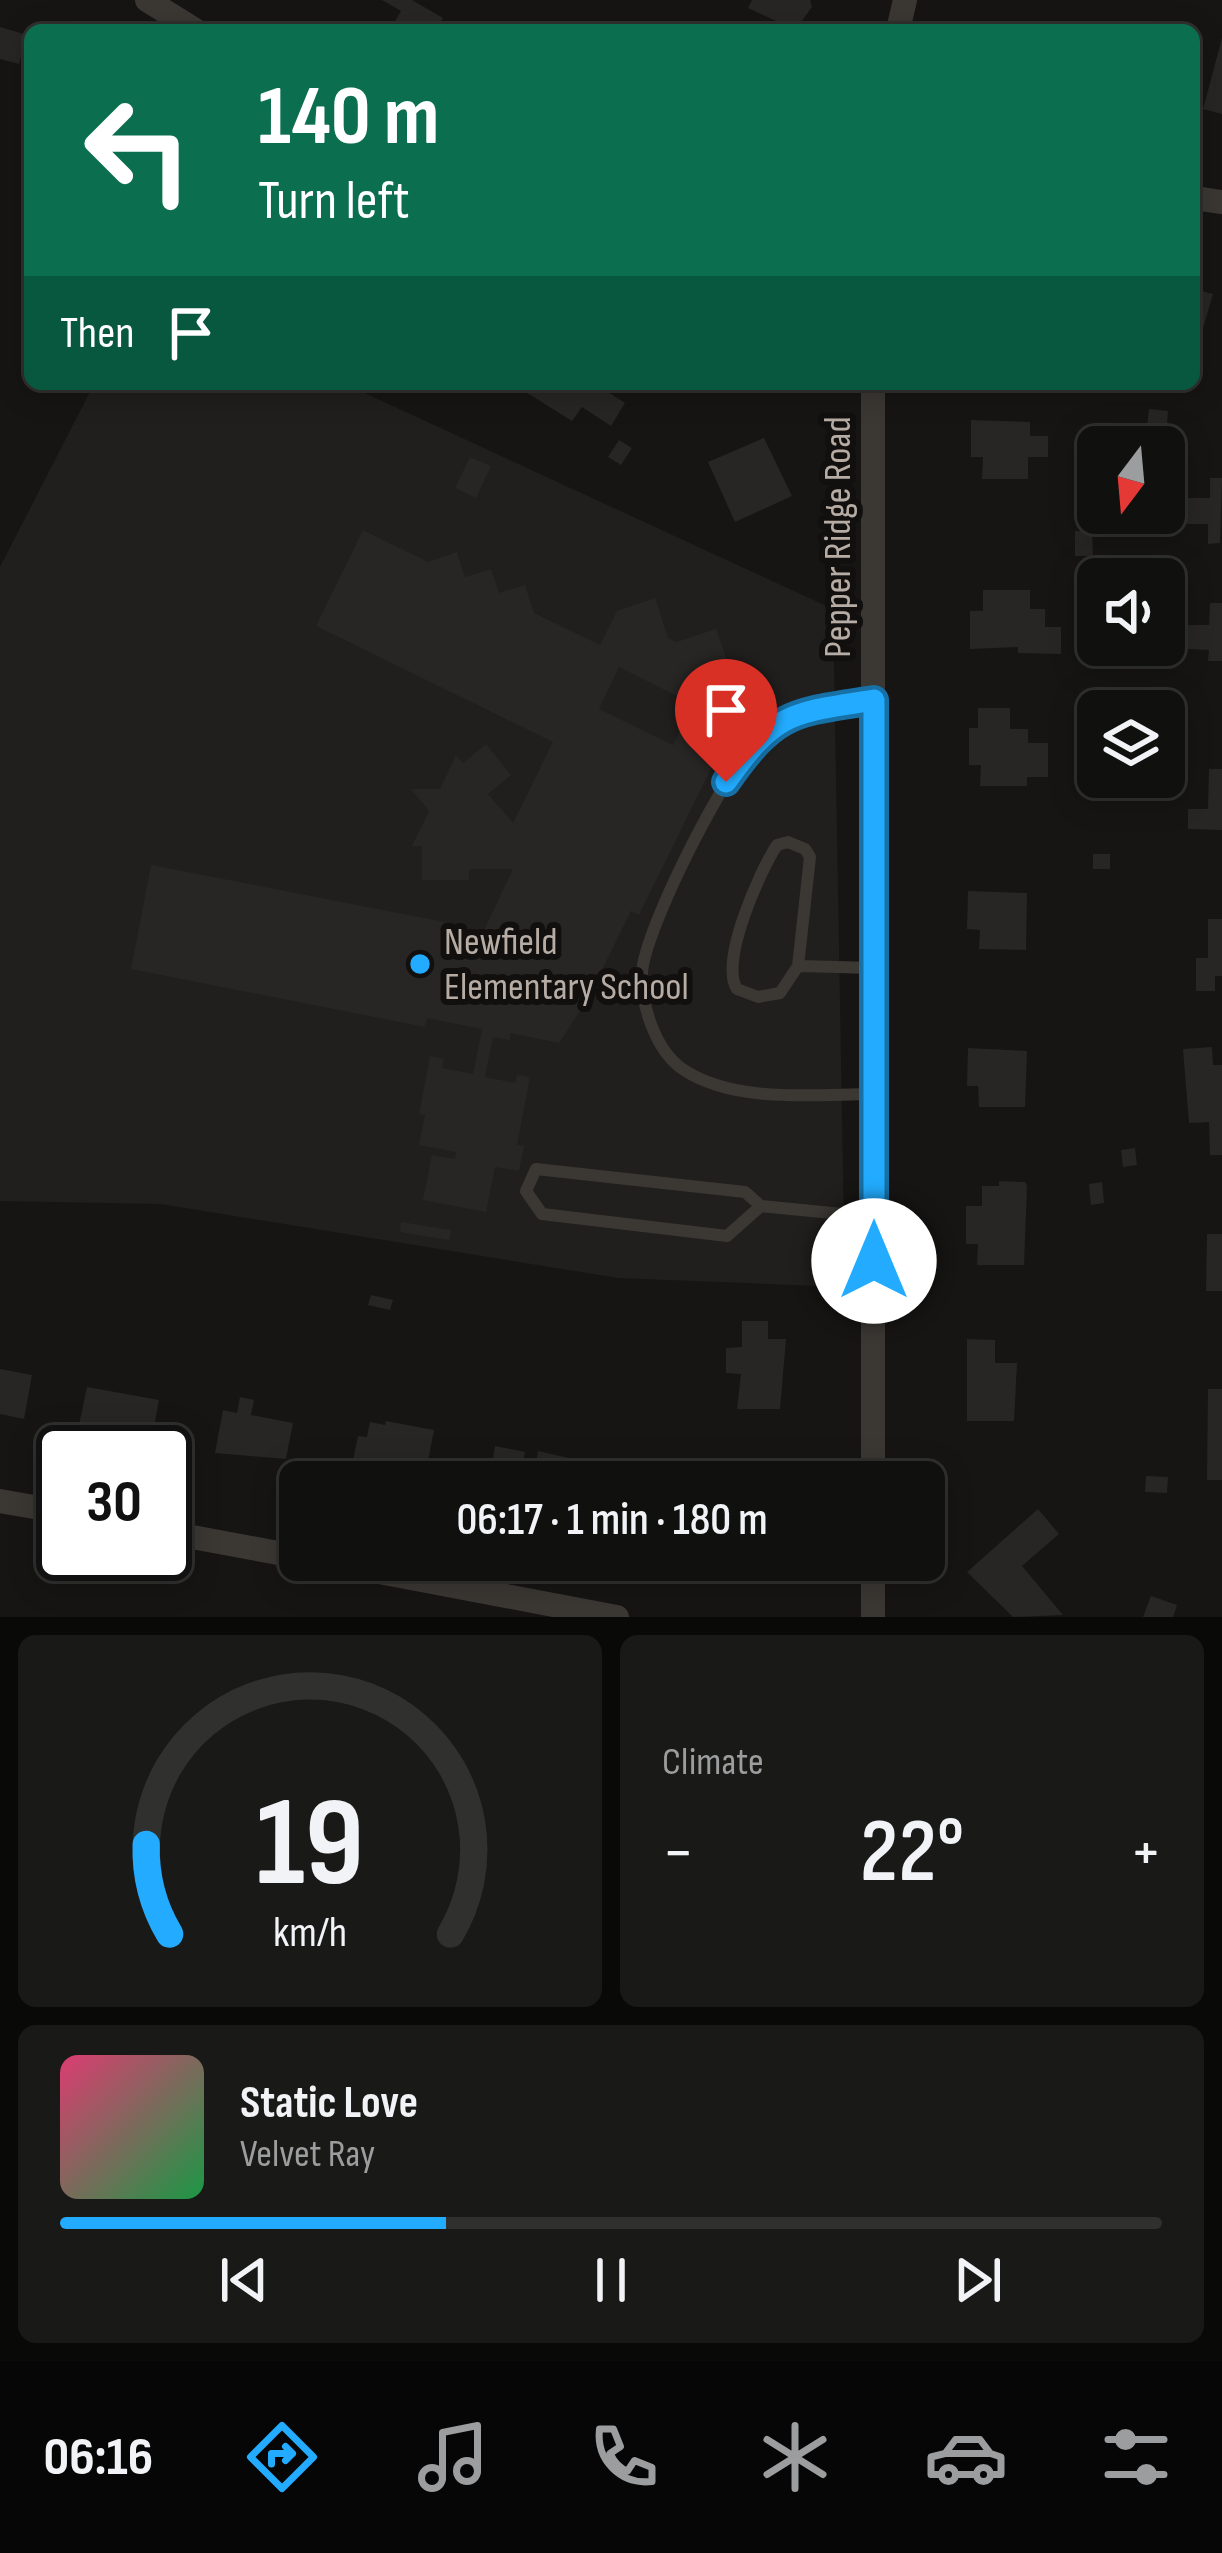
<!DOCTYPE html>
<html lang="en">
<head>
<meta charset="utf-8">
<style>
  :root { --surface:#10100f; --page:#191918; --text:#f1f3f6; --muted:#9c9d9e; --line:#30302f; --accent:#23acff }
  body { margin:0; font-family:"Sofia Sans Condensed",sans-serif; background:var(--page); color:var(--text); height:100vh; display:flex; flex-direction:column; font-size:45px; white-space:nowrap }
  * { box-sizing:border-box; margin:0 }
  p { font-size:39px; color:var(--muted) }
  .icon { flex:none; width:66px; height:66px; fill:none; stroke:currentColor; stroke-width:2; stroke-linecap:round; stroke-linejoin:round }
  .map { position:relative; height:1617px; overflow:hidden }
  .details { display:flex; flex-direction:column; gap:18px; padding:18px; background:#090908; flex:1 }
  .details>* { flex:none }
  .guide { position:absolute; left:24px; top:24px; width:1176px; height:366px; border-radius:18px; box-shadow:0 6px 30px #0003,0 0 0 3px var(--line); background:#0b6e4f; color:#fff; overflow:hidden }
  .needle { width:78px; rotate:196deg }
  .tools { position:absolute; left:1077px; top:426px; display:grid; gap:24px }
  .tools a { display:grid; place-items:center; width:108px; height:108px; border-radius:18px; background:var(--surface); box-shadow:0 6px 30px #0003,0 0 0 3px var(--line); font-size:60px }
  .speed { position:absolute; left:36px; top:1425px; display:flex; gap:24px; font-size:60px; font-weight:700; text-align:center }
  .speed>* { display:grid; place-content:center; width:156px; height:156px; border-radius:50%; background:var(--surface); box-shadow:0 6px 30px #0003,0 0 0 3px var(--line); line-height:1 }
  .speed .limit { border:6px solid #111; border-radius:18px; background:#fff; color:#111 }
  .pin { position:absolute; display:grid; place-items:center; width:102px; height:102px; color:#fff; margin:-123px -51px; border-radius:50% 50% 50% 0; rotate:-45deg; box-shadow:0 0 12px #0007 }
  .pin .icon { rotate:45deg }
  .me { position:absolute; width:132px; margin:-66px; rotate:0deg; stroke-linejoin:round; filter:drop-shadow(0 0 9px #0008) }
  .turn { display:flex; align-items:center; gap:42px; height:252px; padding:0 36px; font-size:54px }
  .turn .icon { width:156px; height:156px; stroke-width:2.5 }
  .turn b { display:block; font-size:84px; line-height:102px }
  .then { display:flex; align-items:center; height:114px; padding:0 36px; background:#0003; gap:24px; font-size:45px }
  .big { font-size:90px; font-weight:600; line-height:1.1 }
  .details .tile { flex:1; display:flex; flex-direction:column; justify-content:center; gap:18px; min-width:0; padding:0 42px; border-radius:18px; background:var(--page) }
  .details .dial { align-items:center; gap:0 }
  .dial svg { height:312px; overflow:visible; fill:none; stroke:var(--line); stroke-width:7; stroke-linecap:round; text-anchor:middle }
  .dial text { fill:var(--text); stroke:none }
  .song { display:flex; align-items:center; gap:36px }
  .cover { width:144px; height:144px; border-radius:18px; background:linear-gradient(135deg,hsl(340 70% 55%),hsl(140 70% 35%)) }
  .played { height:12px; border-radius:6px; background:linear-gradient(90deg,var(--accent) 35%,var(--line) 35%) }
  .keys { display:flex; justify-content:space-around; direction:ltr }
  .heat { display:flex; justify-content:space-between; align-items:center; font-size:66px; direction:ltr }
  .details .tiles { flex:1; display:grid; gap:18px; grid-template-columns:1fr 1fr }
  .tile:last-child { grid-column:span 2 }
  .trip { position:absolute; left:279px; top:1461px; width:666px; height:120px; border-radius:18px; background:var(--surface); box-shadow:0 6px 30px #0003,0 0 0 3px var(--line); font-weight:600; line-height:120px; text-align:center }
  .dock { display:flex; height:192px; justify-content:space-around; align-items:center; background:#060606; color:var(--muted) }
  .dock .icon { width:84px; height:84px }
  .dock .selected { color:var(--accent) }
  .dock b { font-size:54px; color:var(--text) }
  .map>svg:first-child { display:block }
  .built { fill:#201f1d }
  .building { fill:#272624; fill-rule:evenodd }
  .lines { fill:none; stroke-linecap:round; stroke-linejoin:round }
  .lane { stroke:#3b3834; stroke-width:12 }
  .street { stroke:#3b3834; stroke-width:24 }
  .route-casing { stroke:#1770a6; stroke-width:30 }
  .route { stroke:#23acff; stroke-width:21 }
  .poi-dot { fill:#23acff; stroke:#11100f; stroke-width:4.5 }
  .labels { text-anchor:middle; dominant-baseline:central; stroke-width:12; stroke-linejoin:round; paint-order:stroke }
  .street-label { font-size:39px; fill:#b7aca4; stroke:#11100f }
  .poi-label { font-size:39px; fill:#b7aca4; stroke:#11100f; text-anchor:start }
</style>
</head>
<body>
<div class="map">
<svg width="1222" height="1617" viewBox="0 0 1222 1617">
  <rect width="100%" height="100%" fill="#161514"/>
  <path class="built" d="M94,384H345L833,609L845,1287L618,1278L161,1204L0,1201V567Z"/>
  <path class="building" d="M382,0H412L443,18L437,30H390L401,11Z
    M752,0H810L812,7L795,30L748,8Z
    M0,27L27,35L19,64L0,59Z
    M1222,38V114L1203,109Z
    M1194,289L1213,294L1200,339L1194,337Z
    M513,384H596L625,403L611,426L582,407L572,421Z
    M1149,409L1168,411L1166,436L1146,434Z
    M971,420L1030,422V436H1048V457H1028V479H982L983,457H971Z
    M764,438L792,496L735,522L708,462Z
    M619,440L632,448L621,465L608,457Z
    M470,457L491,466L476,498L455,488Z
    M1210,478H1222L1220,543L1208,544V524H1187V498H1210Z
    M363,530L428,562L457,552L465,577L491,569L499,593L525,585L534,613L600,645L617,611L655,598L668,638L676,642L716,629L729,666L710,705L736,718L639,915L631,911L586,1002L559,1043L510,1033V1040L493,1037L485,1077L515,1083L517,1075L530,1077L517,1145L524,1146L519,1171L495,1167L486,1212L423,1200L432,1155L455,1159L456,1152L419,1145L425,1115L419,1114L430,1056L444,1059L442,1068L473,1074L482,1029L427,1018L425,1027L131,969L151,865L445,922L443,934L479,941L513,869H469V880H422V846H412L429,811L411,789H440L456,755L463,763L486,744L511,775L488,794L513,823L553,742L316,626ZM619,667L693,704L673,745L599,709Z
    M1075,531H1092L1093,556H1075Z
    M983,590H1030V609H1045V627H1061V654L1018,653V647L970,649V611H983Z
    M1210,603H1222V661H1208L1209,650L1187,649V625H1209Z
    M978,708H1010V729H1028V743H1048V777H1027V786H980L981,765H969V728H978Z
    M1209,769H1222V830L1188,829V809H1208Z
    M1093,854H1110V869H1093Z
    M968,891L1027,893L1026,950L979,949L980,930L967,929Z
    M1208,919H1222V976H1215V991H1196V958H1208Z
    M1212,1047L1213,1065H1222V1155H1210L1209,1122L1189,1123L1183,1049Z
    M968,1048L1027,1051L1025,1107H979L978,1086H967Z
    M1135,1148L1137,1165L1123,1167L1121,1150Z
    M999,1181L1025,1182L1027,1186L1024,1265H977L978,1244H966V1206H982V1186H999Z
    M1102,1182L1104,1203L1091,1205L1089,1184Z
    M401,1222L451,1230L449,1240L400,1232Z
    M1207,1234H1222V1291H1206Z
    M371,1295L393,1300L390,1310L368,1305Z
    M742,1321H768V1339H786L780,1409H737L741,1374L726,1373V1348L742,1347Z
    M967,1339L995,1340V1363H1017L1014,1421H967Z
    M0,1369L32,1375L24,1419L0,1414Z
    M87,1387L159,1400L152,1439L79,1425Z
    M1208,1389H1222V1480H1207Z
    M240,1397L254,1400L251,1415L293,1423L286,1459L215,1453L223,1410L237,1413Z
    M386,1421L434,1430L424,1482L349,1479L358,1436L367,1437L370,1422L385,1425Z
    M495,1446L525,1452L522,1466L535,1469L538,1451L569,1458L563,1482H489Z
    M1146,1476L1168,1477L1167,1493L1145,1492Z
    M1038,1509L1059,1534L1022,1566L1063,1615L1013,1617L967,1572Z
    M1151,1596L1177,1605L1173,1617H1143Z"/>
  <g class="lines">
    <path class="lane" d="M873,700C832,707 793,708 761,736C728,764 644,930 642,973C641,1006 656,1052 684,1070C736,1104 815,1094 874,1094
      M788,842L805,849L810,857L798,966L780,993L758,997L737,989C719,962 760,871 777,845Z
      M798,966L874,968
      M761,1206L727,1236L542,1214L526,1191L536,1169L745,1192L761,1206L873,1217"/>
    <path class="street" d="M147,0L195,30
      M898,30L905,0
      M1194,198L1222,202
      M873,384V1482
      M0,1501L63,1512
      M165,1532L300,1557
      M316,1560L617,1617
      M873,1617V1560"/>
  </g>
  <g class="lines">
    <g class="route-casing">
      <path id="route" d="M726,782C776,711 791,713 874,700V1261"/>
    </g>
    <use href="#route" class="route"/>
  </g>
  <circle class="poi-dot" cx="420" cy="964" r="12"/>
  <g class="labels">
    <g class="street-label">
      <text transform="translate(838 537) rotate(-90)">Pepper Ridge Road</text>
    </g>
    <g class="poi-label">
      <text x="444" y="942">Newfield<tspan x="444" dy="45">Elementary School</tspan></text>
    </g>
  </g>
</svg>
<div class="tools">
<a><svg class="needle" viewBox="-14 -14 28 28"><path d="M0-13l5 13h-10z" fill="#e53935"/><path d="M0 13l5-13h-10z" fill="#9c9d9e"/></svg></a>
<a><svg class="icon" aria-label="sound" viewBox="0 0 24 24"><path d="M4 9h4l5-4v14l-5-4H4zM17 9q2 3 0 6"/></svg></a>
<a><svg class="icon" aria-label="layers" viewBox="0 0 24 24"><path d="M12 4l9 5-9 5-9-5zM3 14l9 5 9-5"/></svg></a>
</div>
<div class="speed"><div class="limit">30</div></div>
<div class="pin" style="left:726px;top:782px;background:#d93025"><svg class="icon" aria-label="arrive" viewBox="0 0 24 24"><path d="M6 21V4h12l-3 4 3 4H6"/></svg></div>
<svg class="me" style="left:874px;top:1261px" viewBox="-20 -20 40 40"><circle r="19" fill="#fff"/><path d="M0-13L10 11 0 6-10 11z" fill="#23acff"/></svg>
<div class="trip">06:17 · 1 min · 180 m</div>
<div class="guide">
<div class="turn"><svg class="icon" aria-label="left" viewBox="0 0 24 24"><path d="M17 20v-9H6M10 6l-5 5 5 5"/></svg><div><b>140 m</b>Turn left</div></div>
<div class="then">Then<svg class="icon" aria-label="arrive" viewBox="0 0 24 24"><path d="M6 21V4h12l-3 4 3 4H6"/></svg></div>
</div>
</div>
<section class="details">
<div class="tiles">
<div class="tile dial"><svg viewBox="0 0 100 80">
<path d="M14 69A42 42 0 1 1 86 69"/>
<path d="M14 69A42 42 0 0 1 8 46" stroke="#23acff"/>
<text x="50" y="56" font-size="32" font-weight="700">19</text>
<text x="50" y="72" font-size="11">km/h</text>
</svg></div>
<div class="tile"><p>Climate</p>
<div class="heat"><a>−</a><b class="big">22°</b><a>+</a></div>
</div>
<div class="tile">
<div class="song"><i class="cover"></i><div><b>Static Love</b><p>Velvet Ray</p></div></div>
<div class="played"></div>
<div class="keys"><svg class="icon" aria-label="previous" viewBox="0 0 24 24"><path d="M18 5L8 12l10 7zM5 5v14"/></svg><svg class="icon" aria-label="pause" viewBox="0 0 24 24"><path d="M8 5v14M16 5v14"/></svg><svg class="icon" aria-label="next" viewBox="0 0 24 24"><path d="M6 5l10 7-10 7zM19 5v14"/></svg></div>
</div>
</div>
</section>
<nav class="dock">
<b>06:16</b>
<svg class="icon selected" aria-label="directions" viewBox="0 0 24 24"><path d="M12 3l9 9-9 9-9-9zM9 14v-3h6M13 9l2 2-2 2"/></svg>
<svg class="icon" aria-label="music" viewBox="0 0 24 24"><path d="M9 18V5l10-2v13"/><circle cx="6" cy="18" r="3"/><circle cx="16" cy="16" r="3"/></svg>
<svg class="icon" aria-label="phone" viewBox="0 0 24 24"><path d="M5 4h4l2 5-3 2q2 4 5 5l2-3 5 2v4C11 20 4 13 5 4z"/></svg>
<svg class="icon" aria-label="climate" viewBox="0 0 24 24"><path d="M12 3v18M4 7l16 10M4 17L20 7"/></svg>
<svg class="icon" aria-label="car" viewBox="0 0 24 24"><path d="M5 17H2v-5l4-1 3-4h7l3 4 3 1v5h-3M9 17h6M6 11h13"/><circle cx="7" cy="17" r="2"/><circle cx="17" cy="17" r="2"/></svg>
<svg class="icon" aria-label="filters" viewBox="0 0 24 24"><path d="M4 7h16M4 17h16"/><circle cx="9" cy="7" r="2"/><circle cx="15" cy="17" r="2"/></svg>
</nav>
</body>
</html>
